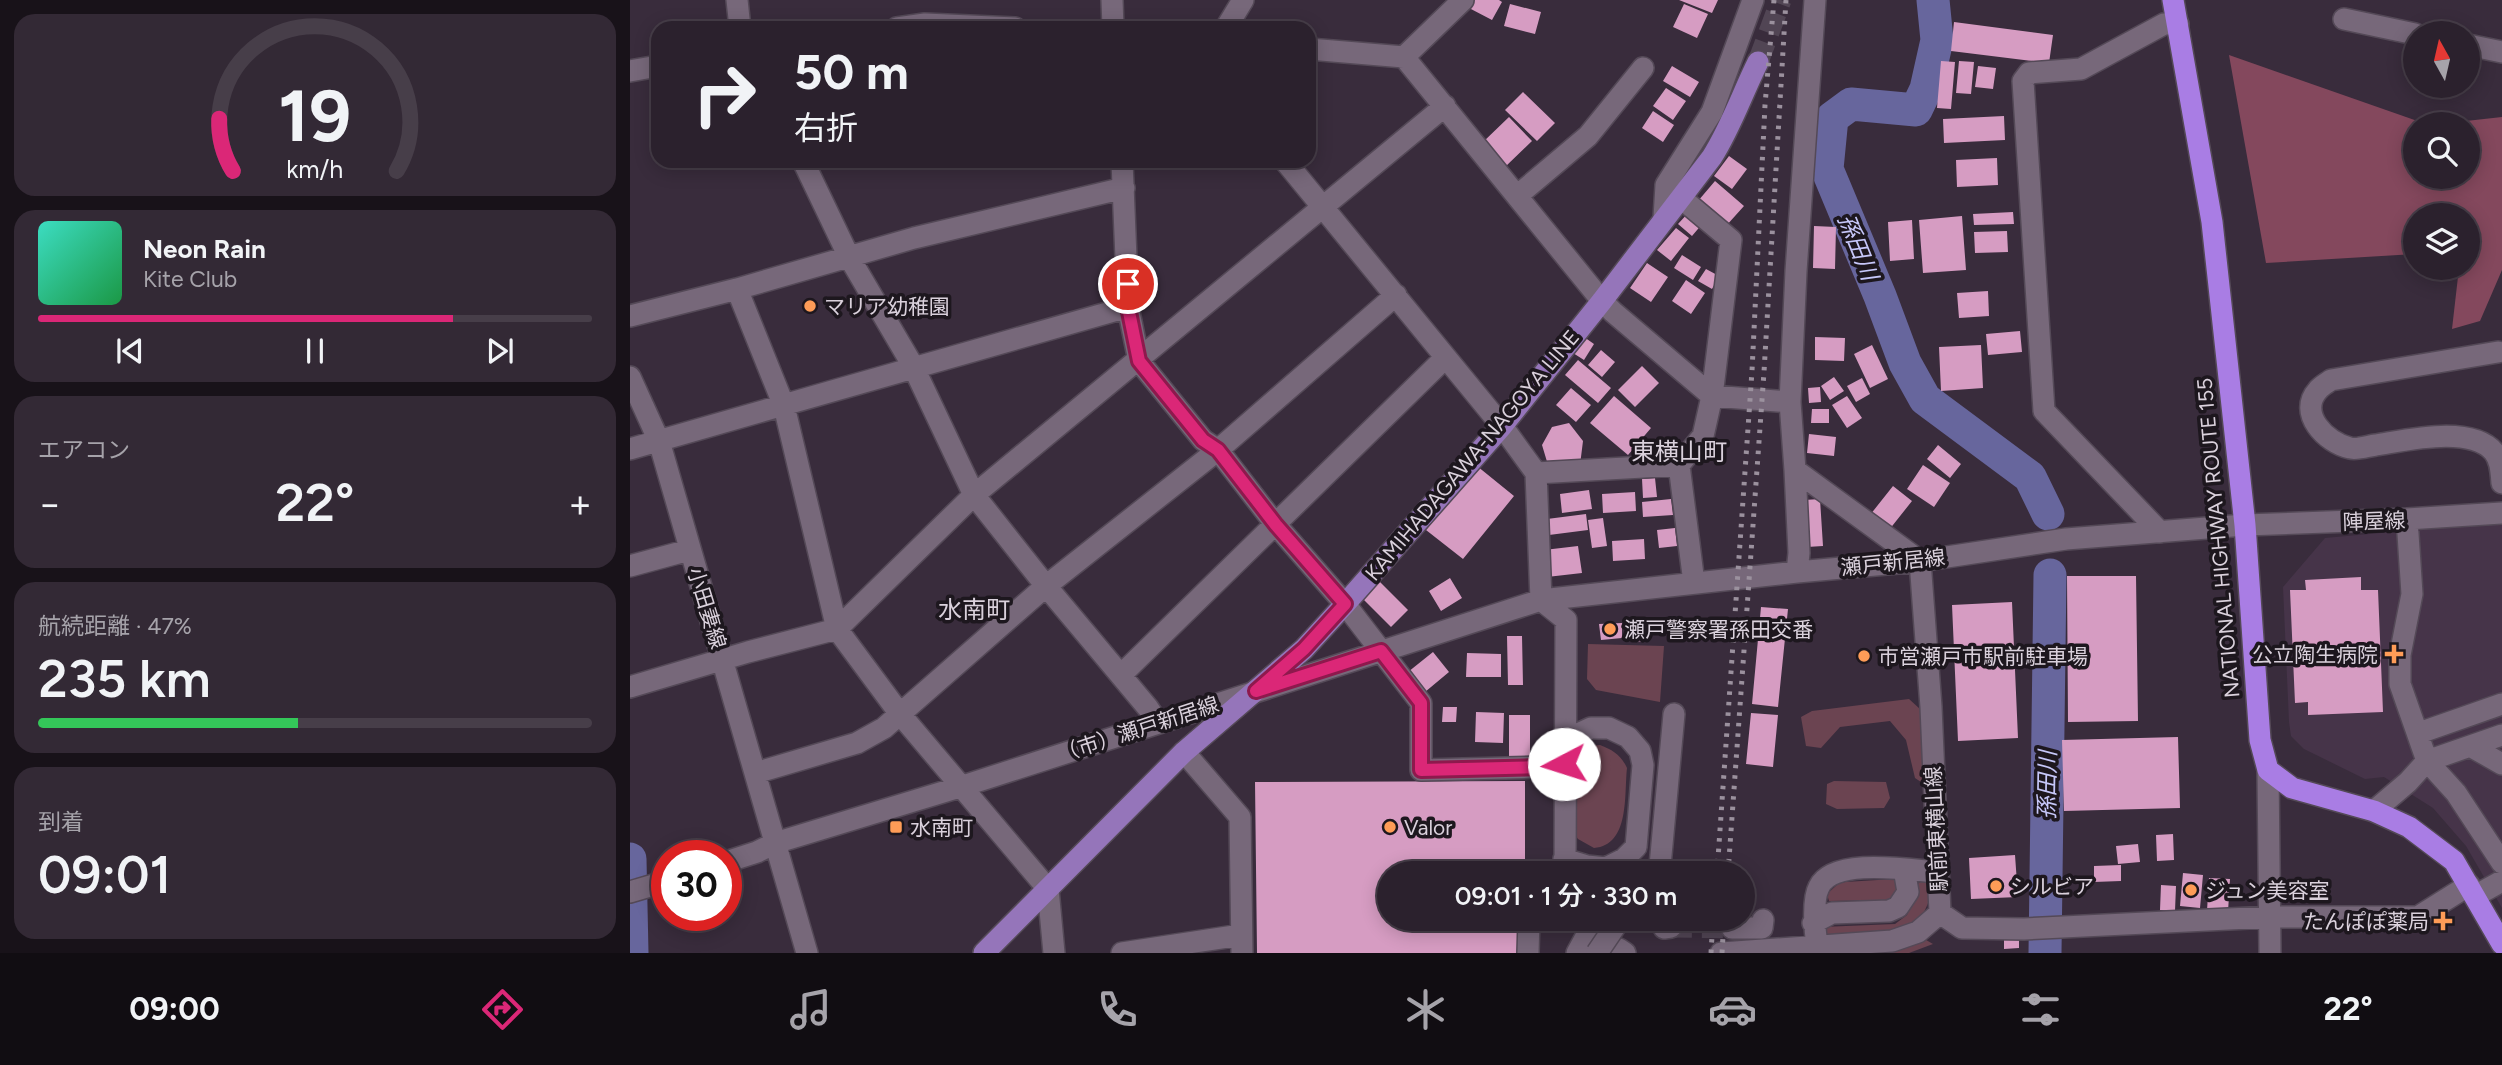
<!DOCTYPE html>
<html lang="ja">
<head>
<meta charset="utf-8">
<style>
  :root { --surface:#2b212d; --page:#332935; --text:#f1f3f6; --muted:#a6a3aa; --line:#473e49; --accent:#db2777 }
  body { margin:0; font-family:Figtree,"Noto Sans JP",sans-serif; background:var(--page); color:var(--text); height:100vh; display:flex; flex-direction:column; font-size:26px; white-space:nowrap }
  * { box-sizing:border-box; margin:0 }
  p { font-size:23px; color:var(--muted) }
  .icon { flex:none; width:38px; height:38px; fill:none; stroke:currentColor; stroke-width:2; stroke-linecap:round; stroke-linejoin:round }
  .map { position:relative; flex:1; overflow:hidden }
  .side { display:flex; flex-direction:column; gap:14px; padding:14px; background:#181219; width:630px }
  .side>* { flex:none }
  .banner { position:absolute; left:21px; top:21px; width:665px; height:147px; border-radius:21px; box-shadow:0 4px 18px #0003,0 0 0 2px var(--line); background:#2b212d; color:var(--text); overflow:hidden }
  .needle { width:46px; rotate:352deg }
  .tools { position:absolute; left:1773px; top:21px; display:grid; gap:14px }
  .tools a { display:grid; place-items:center; width:77px; height:77px; border-radius:50%; background:var(--surface); box-shadow:0 4px 18px #0003,0 0 0 2px var(--line); font-size:35px }
  .speed { position:absolute; left:21px; top:840px; display:flex; gap:14px; font-size:35px; font-weight:700; text-align:center }
  .speed>* { display:grid; place-content:center; width:91px; height:91px; border-radius:50%; background:var(--surface); box-shadow:0 4px 18px #0003,0 0 0 2px var(--line); line-height:1 }
  .speed .limit { border:10px solid #d22; background:#fff; color:#111 }
  .pin { position:absolute; display:grid; place-items:center; width:60px; height:60px; color:#fff; margin:-30px; border:4px solid #fff; border-radius:50%; box-shadow:0 2px 7px #0007 }
  .me { position:absolute; width:77px; margin:-38px; rotate:265deg; stroke-linejoin:round; filter:drop-shadow(0 0 5px #0008) }
  .turn { display:flex; align-items:center; gap:24px; height:147px; padding:0 28px; font-size:32px }
  .turn .icon { width:91px; height:91px; stroke-width:2.5 }
  .turn b { display:block; font-size:49px; line-height:60px }
  .big { font-size:52px; font-weight:600; line-height:1.1 }
  .side .card { flex:1; display:flex; flex-direction:column; justify-content:center; gap:10px; min-width:0; padding:0 24px; border-radius:21px; background:var(--page) }
  .side .dial { align-items:center; gap:0 }
  .dial svg { height:182px; overflow:visible; fill:none; stroke:var(--line); stroke-width:7; stroke-linecap:round; text-anchor:middle }
  .dial text { fill:var(--text); stroke:none }
  .song { display:flex; align-items:center; gap:21px }
  .cover { width:84px; height:84px; border-radius:10px; background:linear-gradient(135deg,hsl(170 70% 55%),hsl(140 70% 35%)) }
  .played { height:7px; border-radius:4px; background:linear-gradient(90deg,var(--accent) 75%,var(--line) 75%) }
  .keys { display:flex; justify-content:space-around; direction:ltr }
  .heat { display:flex; justify-content:space-between; align-items:center; font-size:38px; direction:ltr }
  .charge { height:10px; border-radius:5px; background:linear-gradient(90deg,#34c759 47%,var(--line) 0) }
  .trip { position:absolute; left:747px; top:861px; width:378px; height:70px; border-radius:35px; background:var(--surface); box-shadow:0 4px 18px #0003,0 0 0 2px var(--line); font-weight:600; line-height:70px; text-align:center }
  .menu { display:flex; height:112px; justify-content:space-around; align-items:center; background:#110d12; color:var(--muted) }
  .menu .icon { width:49px; height:49px }
  .menu .current { color:var(--accent) }
  .menu b { font-size:32px; color:var(--text) }
  main { display:flex; flex:1; min-height:0 }
  .map>svg:first-child { display:block }
  .built { fill:#463449 }
  .green { fill:#6b4451 }
  .forest { fill:#84485d }
  .lines { fill:none; stroke-linecap:round; stroke-linejoin:round }
  .river { stroke:#67669d; stroke-width:33 }
  .building { fill:#d69cc2 }
  .minor-tunnel { stroke:#514554; stroke-width:21; stroke-dasharray:21 10; stroke-linecap:butt }
  .major-tunnel { stroke:#514554; stroke-width:21; stroke-dasharray:21 10; stroke-linecap:butt }
  .minor-casing { stroke:#544957; stroke-width:24 }
  .major-casing { stroke:#544957; stroke-width:24 }
  .highway-casing { stroke:#544957; stroke-width:24 }
  .minor { stroke:#77687a; stroke-width:21 }
  .major { stroke:#9575ba; stroke-width:21 }
  .highway { stroke:#a97de4; stroke-width:21 }
  .rail { stroke:#9b919e; stroke-width:5; stroke-dasharray:3.5 7; stroke-linecap:butt }
  .minor-bridge-casing { stroke:#544957; stroke-width:24; stroke-linecap:butt }
  .minor-bridge { stroke:#77687a; stroke-width:21 }
  .route-casing { stroke:#8e194d; stroke-width:18 }
  .route { stroke:#db2777; stroke-width:12 }
  .poi-dot { fill:#fe9c57; stroke:#1d171e; stroke-width:2.5 }
  .labels { text-anchor:middle; dominant-baseline:central; stroke-width:7; stroke-linejoin:round; paint-order:stroke }
  .poi-label { font-size:21px; fill:#dad1dc; stroke:#1d171e; text-anchor:start }
  .street-label { font-size:21px; fill:#dad1dc; stroke:#1d171e }
  .water-label { font-size:23px; font-style:italic; fill:#c6c7f9; stroke:#1d171e }
  .quarter-label { font-size:24px; fill:#dad1dc; stroke:#1d171e }
</style>
</head>
<body>
<main>
<section class="side">
<div class="card dial"><svg viewBox="0 0 100 80">
<path d="M14 69A42 42 0 1 1 86 69"/>
<path d="M14 69A42 42 0 0 1 8 46" stroke="#db2777"/>
<text x="50" y="56" font-size="32" font-weight="700">19</text>
<text x="50" y="72" font-size="11">km/h</text>
</svg></div>
<div class="card">
<div class="song"><i class="cover"></i><div><b>Neon Rain</b><p>Kite Club</p></div></div>
<div class="played"></div>
<div class="keys"><svg class="icon" aria-label="previous" viewBox="0 0 24 24"><path d="M18 5L8 12l10 7zM5 5v14"/></svg><svg class="icon" aria-label="pause" viewBox="0 0 24 24"><path d="M8 5v14M16 5v14"/></svg><svg class="icon" aria-label="next" viewBox="0 0 24 24"><path d="M6 5l10 7-10 7zM19 5v14"/></svg></div>
</div>
<div class="card"><p>エアコン</p>
<div class="heat"><a>−</a><b class="big">22°</b><a>+</a></div>
</div>
<div class="card"><p>航続距離 · 47%</p><b class="big">235 km</b><div class="charge"></div></div>
<div class="card"><p>到着</p><b class="big">09:01</b></div>
</section>
<div class="map">
<svg width="1872" height="953" viewBox="0 0 1872 953">
  <rect width="100%" height="100%" fill="#392c3c"/>
  <path class="built" d="M1872,522V908L1836,846L1803,808L1754,777L1735,779L1674,749L1661,736L1659,722L1653,587L1695,538Z"/>
  <path class="green" d="M958,644L1034,646L1030,702L966,690L957,679Z
    M1279,699L1290,709L1294,784L1285,778L1276,740L1260,721L1210,727L1191,748L1176,746L1171,717L1182,711Z
    M970,745C983,750 991,755 997,768C994,795 1000,845 964,848L948,839L943,832L944,759C949,747 958,746 970,745Z
    M1204,781L1256,782L1260,798L1254,808L1207,809L1196,804L1197,784Z
    M1264,879L1270,885V892L1260,900L1199,901L1197,894L1208,884L1215,882Z
    M1293,880L1299,884C1301,895 1300,900 1295,910C1280,943 1226,935 1195,936L1192,927L1265,924L1277,915L1286,885Z
    M1291,937L1303,944L1279,953H1213Z"/>
  <path class="forest" d="M1599,55L1796,124H1785V177H1838V124H1809L1872,117V270L1850,321L1822,329L1829,268H1838V215H1785V254L1636,263Z"/>
  <g class="lines">
    <path class="river" d="M1303,0L1307,40L1296,89L1286,110L1221,104L1202,118L1197,169L1250,296L1275,363L1295,399L1400,477L1418,514
      M0,859L2,953
      M1415,953L1420,575"/>
  </g>
  <path class="building" d="M843,0H869L872,2L862,20L839,8Z
    M1049,0H1088L1082,13Z
    M880,4L911,12L905,34L874,26Z
    M1054,4L1078,14L1067,38L1043,27Z
    M1324,22L1423,35L1419,63L1321,51Z
    M1311,61L1325,62L1321,109L1307,108Z
    M1329,61L1344,62L1341,94L1326,93Z
    M1042,66L1069,82L1060,97L1033,81Z
    M1348,66L1366,68L1363,89L1345,87Z
    M1036,88L1056,101L1043,120L1023,106Z
    M893,92L925,123L907,141L875,110Z
    M1023,111L1044,125L1033,142L1012,128Z
    M1374,116L1375,140L1314,143L1313,119Z
    M879,117L902,141L875,167L852,143Z
    M1099,156L1117,169L1102,189L1084,176Z
    M1367,158L1368,185L1327,187L1326,160Z
    M1085,181L1114,206L1096,226L1068,201Z
    M1059,212L1073,223L1062,236L1048,224Z
    M1383,212L1384,224L1344,225L1343,214Z
    M1332,216L1336,270L1293,273L1289,220Z
    M1282,220L1284,259L1260,261L1258,222Z
    M1184,226L1206,227L1205,269L1183,268Z
    M1046,228L1059,238L1041,261L1027,250Z
    M1377,231L1378,252L1345,253L1344,232Z
    M1052,255L1071,267L1063,280L1044,268Z
    M1017,263L1038,277L1021,302L1000,288Z
    M1076,269L1089,276L1082,289L1068,281Z
    M1056,280L1075,293L1061,314L1042,301Z
    M1358,291L1359,316L1329,318L1327,293Z
    M1390,331L1392,352L1358,355L1356,334Z
    M954,337L964,344L954,360L943,353Z
    M1185,337L1215,338L1214,361L1185,360Z
    M1242,345L1258,379L1240,388L1224,354Z
    M1351,345L1353,388L1311,391L1309,347Z
    M971,350L985,362L972,377L958,365Z
    M948,360L981,388L968,403L935,375Z
    M1012,366L1029,383L1005,407L988,390Z
    M1204,377L1214,391L1200,400L1191,386Z
    M1232,378L1240,394L1226,402L1217,386Z
    M1190,387L1191,402L1179,403L1178,388Z
    M941,388L961,405L946,422L926,405Z
    M984,396L1021,428L998,455L960,423Z
    M1217,396L1232,418L1217,428L1202,405Z
    M1182,409H1199V423H1181Z
    M939,423L953,441L950,465H918L912,445L922,427Z
    M1179,434L1206,437L1204,456L1177,453Z
    M1308,445L1331,464L1320,478L1297,459Z
    M1293,465L1320,483L1304,507L1277,489Z
    M847,466L884,496L833,559L796,530Z
    M1025,478L1027,497L1013,498L1012,479Z
    M1263,486L1282,501L1259,530L1240,515Z
    M959,490L962,509L932,513L930,494Z
    M1005,492L1006,511L973,513L972,494Z
    M1041,499L1043,515L1013,517L1012,502Z
    M1190,499L1193,546L1177,547L1174,500Z
    M956,514L958,530L919,535L917,519Z
    M973,518L977,546L962,548L958,520Z
    M1045,528L1047,546L1029,548L1027,530Z
    M1014,539L1015,559L983,561L982,541Z
    M948,546L952,573L917,577L914,550Z
    M1437,576H1506L1508,721L1438,722Z
    M1731,577V590H1748L1753,712L1678,715V702L1665,703L1660,590H1676L1675,580Z
    M820,578L832,598L811,611L799,591Z
    M747,579L778,610L761,627L730,596Z
    M1382,602L1388,738L1328,741L1322,605Z
    M1131,607L1158,609L1148,707L1122,704Z
    M992,623V638L971,640L969,624Z
    M1016,626L1017,641L1000,642L999,627Z
    M877,636H892L893,685H878Z
    M803,652L819,672L795,692L778,672Z
    M837,653L871,654V677H836Z
    M813,707H827L826,722H812Z
    M846,712L874,713L873,743L845,742Z
    M1121,713L1148,715L1143,767L1116,764Z
    M879,715H900V757H879Z
    M1548,737L1550,808L1434,811L1432,740Z
    M895,781V873H760V919H894V953H627L625,782Z
    M1543,834L1544,860L1527,861L1526,835Z
    M1508,844L1510,862L1488,864L1486,846Z
    M1385,855L1388,897L1341,899L1339,858Z
    M1491,865V881L1464,882V866Z
    M1553,873L1573,875L1570,908L1550,906Z
    M1579,878L1600,879L1598,912L1577,911Z
    M1531,885L1546,886L1545,911L1530,910Z
    M1374,935H1389V948L1374,949Z"/>
  <g class="lines">
    <path class="minor-tunnel" d="M1041,927L1102,928"/>
    <path class="major-tunnel" d="M1128,62L1151,0"/>
    <g class="minor-casing">
      <path id="minor" d="M107,0L110,28
        M482,0L483,28
        M1714,19L1785,34
        M267,28L295,24L385,28
        M596,28L613,0
        M1838,45L1872,52
        M679,49L774,57L972,301L983,312L1082,396L1160,402
        M774,57L833,0
        M0,71L28,66
        M173,161L219,257L283,366L344,495L416,586L518,708L528,723
        M492,161L498,307L509,361L573,440L588,450L646,525L715,604L791,703V770L912,767L934,764
        M655,161L872,426L906,473L911,600
        M887,196L958,136L1013,68
        M1034,218L1036,185L1082,112L1123,0
        M107,289L154,406L207,629L270,714L418,889L424,953
        M0,316L107,289L284,238L494,188
        M1868,352L1701,380C1697,383 1691,386 1688,390C1667,413 1696,443 1720,448C1727,450 1738,446 1746,445C1778,440 1841,425 1864,452C1871,461 1871,472 1872,483
        M0,377L29,441L177,953
        M0,449C166,402 332,353 498,307
        M1049,465L1064,583
        M1165,470L1290,561
        M906,473L1049,465L1073,436L1082,396L1101,240L1051,198
        M1777,519L1782,594L1770,655V684L1797,761L1826,793L1872,863
        M1530,532L1414,411L1393,81L1399,73L1451,69L1534,24H1548
        M0,566L59,550
        M1167,572L1169,553L1165,470L1160,402L1166,271L1185,0
        M911,600L936,620L935,873
        M491,675L815,358
        M0,687L118,652L207,629L344,495L815,106
        M1789,733L1872,704
        M1842,747L1872,764
        M554,752L610,817L612,953
        M1638,770L1640,953
        M125,773L227,743L254,728L416,586L588,450L766,295
        M1744,811L1778,782L1797,761L1872,735
        M934,859L957,866L976,868L994,859L1006,847L1013,765L1010,751L998,737L979,728H961L935,740
        M96,862L127,852L145,843L333,786L911,600L1167,572L1290,561L1436,539L1615,525L1777,519L1872,513
        M1037,873L1030,866L1044,714
        M0,892L37,881
        M1845,896L1872,881
        M1310,913L1332,928L1394,929L1640,917H1788L1839,885
        M1035,919L1034,928L1041,927
        M1183,923L1202,913L1259,911L1268,907L1278,892L1274,869
        M1102,928H1132L1133,920
        M1187,946C1185,932 1182,900 1189,887C1203,857 1280,870 1307,872
        M989,949L995,953
        M492,953L611,935
        M898,953L899,919
        M947,953L959,931
        M1091,953L1262,941L1288,932L1310,913L1301,707L1290,561"/>
    </g>
    <g class="major-casing">
      <path id="major" d="M354,953L554,752L674,649L715,604L872,426L972,301L1082,157C1101,127 1112,94 1128,62"/>
    </g>
    <g class="highway-casing">
      <path id="highway" d="M1543,0L1582,222L1615,525L1630,740L1638,770L1662,788L1744,811L1779,827L1824,861L1872,944"/>
    </g>
    <use href="#minor" class="minor"/>
    <use href="#major" class="major"/>
    <use href="#highway" class="highway"/>
    <path class="rail" d="M1087,873L1122,371L1135,105L1144,0
      M1098,873L1134,372L1156,0
      M1081,953L1083,919
      M1092,953L1094,919"/>
    <g class="minor-bridge-casing">
      <path id="minor-bridge" d="M967,953L990,919"/>
    </g>
    <use href="#minor-bridge" class="minor-bridge"/>
  </g>
  <g class="lines">
    <g class="route-casing">
      <path id="route" d="M498,284V307L509,361L573,440L588,450L646,525L715,604L674,649L626,691L751,651L791,703V770L912,767L934,764"/>
    </g>
    <use href="#route" class="route"/>
  </g>
  <g class="poi-dot">
    <circle cx="180" cy="306" r="7"/>
    <circle cx="980" cy="629" r="7"/>
    <path d="M1760.5 643.5h7v7h7v7h-7v7h-7v-7h-7v-7h7z"/>
    <circle cx="1234" cy="656" r="7"/>
    <rect x="259" y="820" width="14" height="14" rx="3.5"/>
    <circle cx="760" cy="827" r="7"/>
    <circle cx="1366" cy="886" r="7"/>
    <circle cx="1561" cy="890" r="7"/>
    <path d="M1809.5 910.5h7v7h7v7h-7v7h-7v-7h-7v-7h7z"/>
  </g>
  <g class="labels">
    <g class="poi-label">
      <text x="194" y="306">マリア幼稚園</text>
      <text x="994" y="629">瀬戸警察署孫田交番</text>
      <text x="1748" y="654" text-anchor="end">公立陶生病院</text>
      <text x="1248" y="656">市営瀬戸市駅前駐車場</text>
      <text x="280" y="827">水南町</text>
      <text x="774" y="827">Valor</text>
      <text x="1380" y="886">シルビア</text>
      <text x="1575" y="890">ジュン美容室</text>
      <text x="1799" y="921" text-anchor="end">たんぽぽ薬局</text>
    </g>
    <g class="street-label">
      <text transform="translate(842 455) rotate(-50)">KAMIHADAGAWA-NAGOYA LINE</text>
      <text transform="translate(1744 521) rotate(-2)">陣屋線</text>
      <text transform="translate(1588 538) rotate(-95)">NATIONAL HIGHWAY ROUTE 155</text>
      <text transform="translate(1263 562) rotate(-6)">瀬戸新居線</text>
      <text transform="translate(77 608) rotate(73)">小田妻線</text>
      <text transform="translate(508 729) rotate(-18)">（市）瀬戸新居線</text>
      <text transform="translate(1306 829) rotate(-93)">駅前東横山線</text>
    </g>
    <g class="water-label">
      <text transform="translate(1228 247) rotate(68)">孫田川</text>
      <text transform="translate(1417 785) rotate(-89)">孫田川</text>
    </g>
    <g class="quarter-label">
      <text x="1049" y="451">東横山町</text>
      <text x="344" y="609">水南町</text>
    </g>
  </g>
</svg>
<div class="tools">
<a><svg class="needle" viewBox="-14 -14 28 28"><path d="M0-13l5 13h-10z" fill="#e53935"/><path d="M0 13l5-13h-10z" fill="#a6a3aa"/></svg></a>
<a><svg class="icon" aria-label="search" viewBox="0 0 24 24"><circle cx="10" cy="10" r="6"/><path d="M15 15l6 6"/></svg></a>
<a><svg class="icon" aria-label="layers" viewBox="0 0 24 24"><path d="M12 4l9 5-9 5-9-5zM3 14l9 5 9-5"/></svg></a>
</div>
<div class="speed"><div class="limit">30</div></div>
<div class="pin" style="left:498px;top:284px;background:#d93025"><svg class="icon" aria-label="arrive" viewBox="0 0 24 24"><path d="M6 21V4h12l-3 4 3 4H6"/></svg></div>
<svg class="me" style="left:934px;top:764px" viewBox="-20 -20 40 40"><circle r="19" fill="#fff"/><path d="M0-13L10 11 0 6-10 11z" fill="#db2777"/></svg>
<div class="trip">09:01 · 1 分 · 330 m</div>
<div class="banner">
<div class="turn"><svg class="icon" aria-label="right" viewBox="0 0 24 24"><path d="M7 20v-9h11M14 6l5 5-5 5"/></svg><div><b>50 m</b>右折</div></div>
</div>
</div>
</main>
<nav class="menu">
<b>09:00</b>
<svg class="icon current" aria-label="directions" viewBox="0 0 24 24"><path d="M12 3l9 9-9 9-9-9zM9 14v-3h6M13 9l2 2-2 2"/></svg>
<svg class="icon" aria-label="music" viewBox="0 0 24 24"><path d="M9 18V5l10-2v13"/><circle cx="6" cy="18" r="3"/><circle cx="16" cy="16" r="3"/></svg>
<svg class="icon" aria-label="phone" viewBox="0 0 24 24"><path d="M5 4h4l2 5-3 2q2 4 5 5l2-3 5 2v4C11 20 4 13 5 4z"/></svg>
<svg class="icon" aria-label="climate" viewBox="0 0 24 24"><path d="M12 3v18M4 7l16 10M4 17L20 7"/></svg>
<svg class="icon" aria-label="car" viewBox="0 0 24 24"><path d="M5 17H2v-5l4-1 3-4h7l3 4 3 1v5h-3M9 17h6M6 11h13"/><circle cx="7" cy="17" r="2"/><circle cx="17" cy="17" r="2"/></svg>
<svg class="icon" aria-label="filters" viewBox="0 0 24 24"><path d="M4 7h16M4 17h16"/><circle cx="9" cy="7" r="2"/><circle cx="15" cy="17" r="2"/></svg>
<b>22°</b>
</nav>
</body>
</html>
